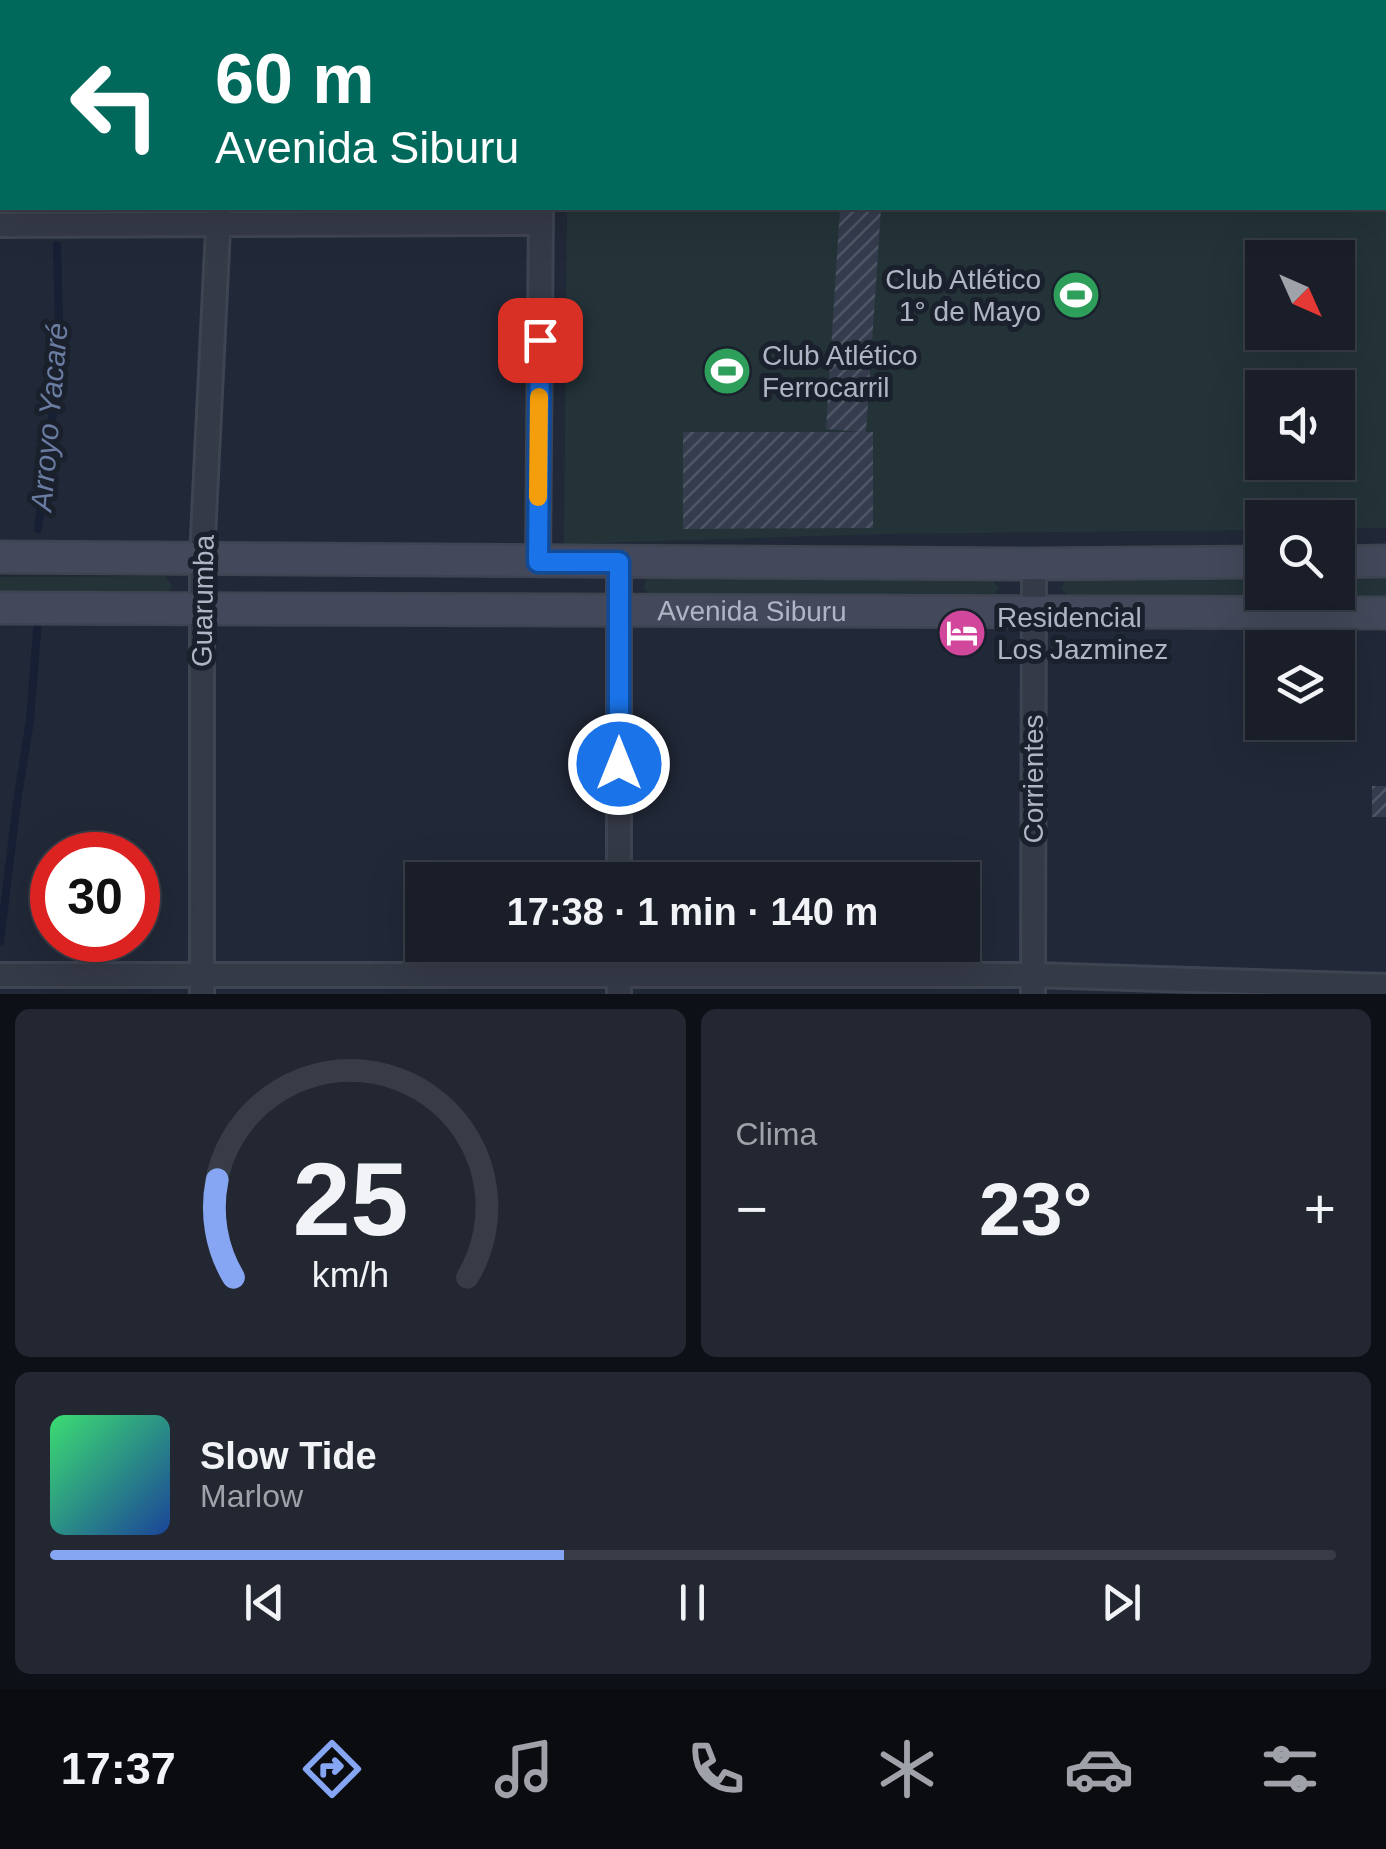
<!DOCTYPE html>
<html lang="es">
<head>
<meta charset="utf-8">
<style>
  :root { --surface:#191e29; --page:#222731; --text:#f1f3f6; --muted:#9fa2a8; --line:#373c46; --accent:#86a5f2 }
  body { margin:0; font-family:Arial,sans-serif; background:var(--page); color:var(--text); height:100vh; display:flex; flex-direction:column; font-size:38px; white-space:nowrap }
  * { box-sizing:border-box; margin:0 }
  p { font-size:32px; color:var(--muted) }
  .icon { flex:none; width:55px; height:55px; fill:none; stroke:currentColor; stroke-width:2; stroke-linecap:round; stroke-linejoin:round }
  .map { position:relative; height:994px; overflow:hidden }
  .side { display:flex; flex-direction:column; gap:15px; padding:15px; background:#0e1017; flex:1 }
  .side>* { flex:none }
  .banner { position:absolute; left:0px; top:0px; width:1388px; height:210px; box-shadow:0 10px 40px #0002,0 0 0 2px var(--line); background:#00695c; color:#fff; overflow:hidden }
  .needle { width:65px; rotate:135deg }
  .controls { position:absolute; left:1245px; top:240px; display:grid; gap:20px }
  .controls a { display:grid; place-items:center; width:110px; height:110px; border-radius:0px; background:var(--surface); box-shadow:0 10px 40px #0002,0 0 0 2px var(--line); font-size:50px }
  .speed { position:absolute; left:30px; top:832px; display:flex; gap:20px; font-size:50px; font-weight:700; text-align:center }
  .speed>* { display:grid; place-content:center; width:130px; height:130px; border-radius:50%; background:var(--surface); box-shadow:0 10px 40px #0002,0 0 0 2px var(--line); line-height:1 }
  .speed .limit { border:15px solid #d22; background:#fff; color:#111 }
  .pin { position:absolute; display:grid; place-items:center; width:85px; height:85px; color:#fff; margin:-42px; border-radius:20px; box-shadow:0 5px 15px #0006 }
  .me { position:absolute; width:110px; margin:-55px; rotate:0deg; stroke-linejoin:round; filter:drop-shadow(0 0 8px #0008) }
  .turn { display:flex; align-items:center; gap:35px; height:210px; padding:0 50px; font-size:45px }
  .turn .icon { width:130px; height:130px; stroke-width:2.5 }
  .turn b { display:block; font-size:70px; line-height:85px }
  .big { font-size:75px; font-weight:800; line-height:1.1 }
  .side .widget { flex:1; display:flex; flex-direction:column; justify-content:center; gap:15px; min-width:0; padding:0 35px; border-radius:15px; background:var(--page) }
  .side .dial { align-items:center; gap:0 }
  .dial svg { height:260px; overflow:visible; fill:none; stroke:var(--line); stroke-width:7; stroke-linecap:round; text-anchor:middle }
  .dial text { fill:var(--text); stroke:none }
  .song { display:flex; align-items:center; gap:30px }
  .cover { width:120px; height:120px; border-radius:15px; background:linear-gradient(135deg,hsl(140 70% 55%),hsl(220 70% 35%)) }
  .played { height:10px; border-radius:5px; background:linear-gradient(90deg,var(--accent) 40%,var(--line) 40%) }
  .keys { display:flex; justify-content:space-around; direction:ltr }
  .heat { display:flex; justify-content:space-between; align-items:center; font-size:55px; direction:ltr }
  .side .tiles { flex:1; display:grid; gap:15px; grid-template-columns:1fr 1fr }
  .widget:last-child { grid-column:span 2 }
  .trip { position:absolute; left:405px; top:862px; width:575px; height:100px; border-radius:0px; background:var(--surface); box-shadow:0 10px 40px #0002,0 0 0 2px var(--line); font-weight:800; line-height:100px; text-align:center }
  .menu { display:flex; height:160px; justify-content:space-around; align-items:center; background:#0a0c10; color:var(--muted) }
  .menu .icon { width:70px; height:70px }
  .menu .active { color:var(--accent) }
  .menu b { font-size:45px; color:var(--text) }
  .map>svg:first-child { display:block }
  .park { fill:#233338; fill-rule:evenodd }
  .lines { fill:none; stroke-linecap:round; stroke-linejoin:round }
  .stream { stroke:#161f33; stroke-width:8 }
  .building { fill:url(#building-hatch) }
  .minor-casing { stroke:#3e4451; stroke-width:28 }
  .secondary-casing { stroke:#3e4451; stroke-width:35 }
  .path { stroke:#3c4c50; stroke-width:4; stroke-dasharray:8 8; stroke-linecap:butt }
  .minor { stroke:#353a47; stroke-width:22 }
  .secondary { stroke:#43495a; stroke-width:30 }
  .route-casing { stroke:#114b97; stroke-width:25 }
  .route { stroke:#1a73e8; stroke-width:18 }
  .slow { stroke:#f59e0b; stroke-width:18 }
  .labels { text-anchor:middle; dominant-baseline:central; stroke-width:10; stroke-linejoin:round; paint-order:stroke }
  .poi-label { font-size:28px; fill:#afb5c4; stroke:#1a202c; text-anchor:start }
  .street-label { font-size:28px; fill:#afb5c4; stroke:#1a202c }
  .water-label { font-size:30px; font-style:italic; fill:#6a7ca1; stroke:#1a202c }
</style>
</head>
<body>
<div class="map">
<svg width="1386" height="994" viewBox="0 0 1386 994">
  <defs>
    <pattern id="building-hatch" width="6" height="6" patternUnits="userSpaceOnUse" patternTransform="scale(2.5)"><rect width="6" height="6" fill="#343c4d"/><path d="M-1 1l2-2M0 6l6-6M5 7l2-2" fill="none" stroke="#4f5665"/></pattern>
  </defs>
  <rect width="100%" height="100%" fill="#212837"/>
  <path class="park" d="M569,0H1386V528L1338,529V518H1262V530L885,534L564,544L567,208H1385V2ZM1262,258H1338V332H1262ZM1262,388H1338V462H1262Z
    M165,576L173,586L165,596L0,595V577Z
    M991,578L999,588L991,598L651,595L643,588L647,579Z
    M1386,579V599L1070,597L1061,589L1065,581L1262,580V592H1338V580Z"/>
  <g class="lines">
    <path class="stream" d="M70,2V0
      M38,529L60,360L57,245
      M0,942L17,802L30,720L38,620"/>
  </g>
  <path class="building" d="M840,208H881L866,432H873V528L683,529V432H862L826,429Z
    M1372,786H1386V817H1372Z"/>
  <g class="lines">
    <g class="minor-casing">
      <path id="minor" d="M218,0V2
        M543,2V0
        M0,225L540,223
        M538,562L541,211
        M619,562V880
        M619,945V994
        M0,975H1033L1386,986
        M202,994V557L219,208
        M1033,994L1034,564"/>
    </g>
    <g class="secondary-casing">
      <g id="secondary">
        <path d="M0,557L1034,564L1262,562"/>
        <path d="M1338,562L1386,561"/>
        <path id="s1" d="M0,608L1386,613"/>
      </g>
    </g>
    <path class="path" d="M165,0L167,2
      M175,0V2
      M100,2V0
      M119,2L120,0
      M157,2L158,0"/>
    <use href="#minor" class="minor"/>
    <use href="#secondary" class="secondary"/>
  </g>
  <g class="lines">
    <g class="route-casing">
      <path id="route" d="M540,340L538,562H619V764"/>
    </g>
    <use href="#route" class="route"/>
    <path class="slow" d="M538,497L539,397"/>
  </g>
  <defs>
    <g id="stadium-disc" transform="scale(2.5)"><circle r="9.5" fill="#2e9e5b" stroke="#1a202c"/><path d="M0-5a6.5 5 0 1 0 0 10a6.5 5 0 1 0 0-10ZM-3.5-1.8h7v3.6h-7Z" fill="#fff"/></g>
    <g id="hotel-disc" transform="scale(2.5)"><circle r="9.5" fill="#d1479c" stroke="#1a202c"/><path d="M-6-4.5h1.5V1H6V5H4.5V3h-9V5H-6ZM-4 0a1.8 1.8 0 1 1 3.6 0ZM.5 0V-2.5h3Q6-2.5 6 0Z" fill="#fff"/></g>
  </defs>
  <g fill-rule="evenodd">
    <use href="#stadium-disc" x="1076" y="295"/>
    <use href="#stadium-disc" x="727" y="371"/>
    <use href="#hotel-disc" x="962" y="633"/>
  </g>
  <g class="labels">
    <g class="poi-label">
      <text x="1041" y="279" text-anchor="end">Club Atlético<tspan x="1041" dy="32">1° de Mayo</tspan></text>
      <text x="762" y="355">Club Atlético<tspan x="762" dy="32">Ferrocarril</tspan></text>
      <text x="997" y="617">Residencial<tspan x="997" dy="32">Los Jazminez</tspan></text>
    </g>
    <g class="street-label">
      <text transform="translate(203 601) rotate(-89)">Guarumba</text>
      <text stroke="none"><textPath href="#s1" startOffset="752">Avenida Siburu</textPath></text>
      <text transform="translate(1033 779) rotate(-90)">Corrientes</text>
    </g>
    <g class="water-label">
      <text transform="translate(49 417) rotate(-85)">Arroyo Yacaré</text>
    </g>
  </g>
</svg>
<div class="controls">
<a><svg class="needle" viewBox="-14 -14 28 28"><path d="M0-13l5 13h-10z" fill="#e53935"/><path d="M0 13l5-13h-10z" fill="#9fa2a8"/></svg></a>
<a><svg class="icon" aria-label="sound" viewBox="0 0 24 24"><path d="M4 9h4l5-4v14l-5-4H4zM17 9q2 3 0 6"/></svg></a>
<a><svg class="icon" aria-label="search" viewBox="0 0 24 24"><circle cx="10" cy="10" r="6"/><path d="M15 15l6 6"/></svg></a>
<a><svg class="icon" aria-label="layers" viewBox="0 0 24 24"><path d="M12 4l9 5-9 5-9-5zM3 14l9 5 9-5"/></svg></a>
</div>
<div class="speed"><div class="limit">30</div></div>
<div class="pin" style="left:540px;top:340px;background:#d93025"><svg class="icon" aria-label="arrive" viewBox="0 0 24 24"><path d="M6 21V4h12l-3 4 3 4H6"/></svg></div>
<svg class="me" style="left:619px;top:764px" viewBox="-20 -20 40 40"><circle r="17" fill="#1a73e8" stroke="#fff" stroke-width="3"/><path d="M0-11L8 9 0 5-8 9z" fill="#fff"/></svg>
<div class="trip">17:38 · 1 min · 140 m</div>
<div class="banner">
<div class="turn"><svg class="icon" aria-label="left" viewBox="0 0 24 24"><path d="M17 20v-9H6M10 6l-5 5 5 5"/></svg><div><b>60 m</b>Avenida Siburu</div></div>
</div>
</div>
<section class="side">
<div class="tiles">
<div class="widget dial"><svg viewBox="0 0 100 80">
<path d="M14 69A42 42 0 1 1 86 69"/>
<path d="M14 69A42 42 0 0 1 9 39" stroke="#86a5f2"/>
<text x="50" y="56" font-size="32" font-weight="700">25</text>
<text x="50" y="72" font-size="11">km/h</text>
</svg></div>
<div class="widget"><p>Clima</p>
<div class="heat"><a>−</a><b class="big">23°</b><a>+</a></div>
</div>
<div class="widget">
<div class="song"><i class="cover"></i><div><b>Slow Tide</b><p>Marlow</p></div></div>
<div class="played"></div>
<div class="keys"><svg class="icon" aria-label="previous" viewBox="0 0 24 24"><path d="M18 5L8 12l10 7zM5 5v14"/></svg><svg class="icon" aria-label="pause" viewBox="0 0 24 24"><path d="M8 5v14M16 5v14"/></svg><svg class="icon" aria-label="next" viewBox="0 0 24 24"><path d="M6 5l10 7-10 7zM19 5v14"/></svg></div>
</div>
</div>
</section>
<nav class="menu">
<b>17:37</b>
<svg class="icon active" aria-label="directions" viewBox="0 0 24 24"><path d="M12 3l9 9-9 9-9-9zM9 14v-3h6M13 9l2 2-2 2"/></svg>
<svg class="icon" aria-label="music" viewBox="0 0 24 24"><path d="M9 18V5l10-2v13"/><circle cx="6" cy="18" r="3"/><circle cx="16" cy="16" r="3"/></svg>
<svg class="icon" aria-label="phone" viewBox="0 0 24 24"><path d="M5 4h4l2 5-3 2q2 4 5 5l2-3 5 2v4C11 20 4 13 5 4z"/></svg>
<svg class="icon" aria-label="climate" viewBox="0 0 24 24"><path d="M12 3v18M4 7l16 10M4 17L20 7"/></svg>
<svg class="icon" aria-label="car" viewBox="0 0 24 24"><path d="M5 17H2v-5l4-1 3-4h7l3 4 3 1v5h-3M9 17h6M6 11h13"/><circle cx="7" cy="17" r="2"/><circle cx="17" cy="17" r="2"/></svg>
<svg class="icon" aria-label="filters" viewBox="0 0 24 24"><path d="M4 7h16M4 17h16"/><circle cx="9" cy="7" r="2"/><circle cx="15" cy="17" r="2"/></svg>
</nav>
</body>
</html>
